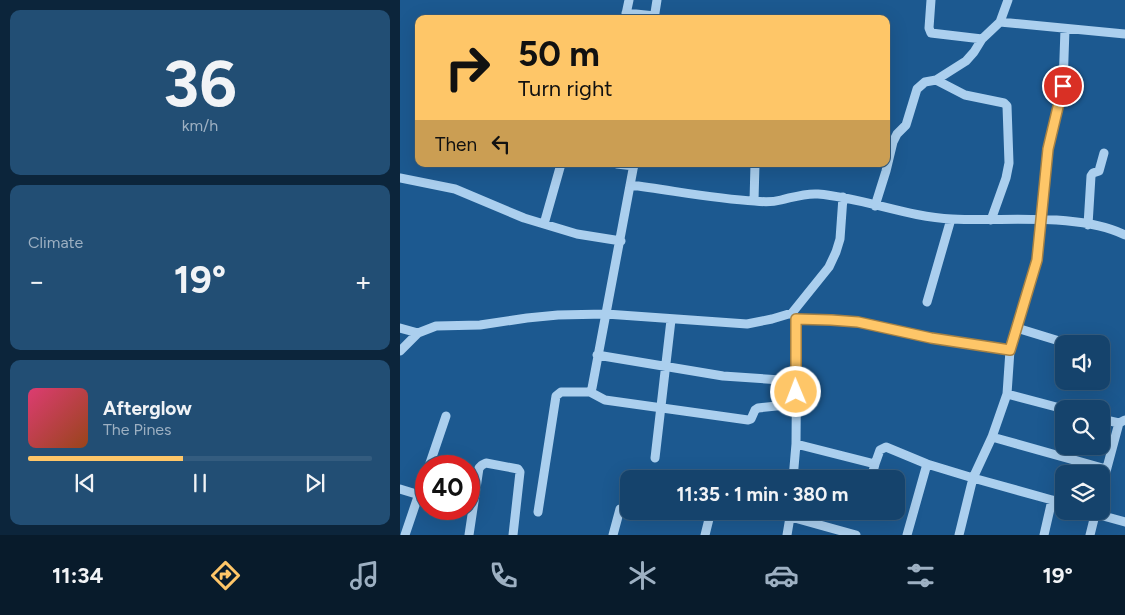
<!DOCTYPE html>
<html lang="en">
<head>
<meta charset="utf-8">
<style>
  :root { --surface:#15436c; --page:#224e74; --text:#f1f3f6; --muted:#9db0c2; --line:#345c7f; --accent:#fec668 }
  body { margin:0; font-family:Figtree,sans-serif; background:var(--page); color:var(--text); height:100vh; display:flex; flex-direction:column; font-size:19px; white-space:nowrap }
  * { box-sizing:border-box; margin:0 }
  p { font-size:16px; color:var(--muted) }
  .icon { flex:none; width:28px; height:28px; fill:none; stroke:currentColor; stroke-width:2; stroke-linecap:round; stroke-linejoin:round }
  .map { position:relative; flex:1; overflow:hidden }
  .details { display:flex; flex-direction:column; gap:10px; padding:10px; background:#0c253b; width:400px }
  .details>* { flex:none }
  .top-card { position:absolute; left:15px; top:15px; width:475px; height:152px; border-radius:10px; box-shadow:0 5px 20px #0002,0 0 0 1px var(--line); background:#fec668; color:#111; overflow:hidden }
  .fabs { position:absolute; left:655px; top:335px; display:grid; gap:10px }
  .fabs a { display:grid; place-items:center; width:55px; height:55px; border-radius:10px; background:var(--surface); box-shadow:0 5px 20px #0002,0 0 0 1px var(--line); font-size:25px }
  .speed { position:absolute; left:15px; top:455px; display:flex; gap:10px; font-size:25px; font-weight:700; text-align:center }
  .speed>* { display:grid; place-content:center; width:65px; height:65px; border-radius:50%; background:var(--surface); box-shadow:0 5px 20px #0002,0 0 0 1px var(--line); line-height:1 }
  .speed .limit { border:8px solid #d22; background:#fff; color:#111 }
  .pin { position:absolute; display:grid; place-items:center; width:42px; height:42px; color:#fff; margin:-21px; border:2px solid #fff; border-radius:50%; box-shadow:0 1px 5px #0007 }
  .me { position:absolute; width:55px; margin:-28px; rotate:359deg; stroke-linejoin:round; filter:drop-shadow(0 0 4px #0008) }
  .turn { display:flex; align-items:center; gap:18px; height:105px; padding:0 20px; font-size:22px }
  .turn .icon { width:65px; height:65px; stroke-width:2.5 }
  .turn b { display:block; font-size:35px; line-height:42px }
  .then { display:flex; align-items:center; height:48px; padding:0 20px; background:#0003; gap:10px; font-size:19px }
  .big { font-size:38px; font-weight:700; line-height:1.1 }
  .details .tile { flex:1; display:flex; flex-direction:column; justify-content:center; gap:8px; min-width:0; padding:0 18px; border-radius:10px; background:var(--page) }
  .details .dial { align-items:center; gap:0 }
  .dial b { font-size:65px; line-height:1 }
  .song { display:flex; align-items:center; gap:15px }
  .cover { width:60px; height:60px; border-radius:8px; background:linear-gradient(135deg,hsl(340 70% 55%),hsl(20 70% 35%)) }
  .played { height:5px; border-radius:2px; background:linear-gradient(90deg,var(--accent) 45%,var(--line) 45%) }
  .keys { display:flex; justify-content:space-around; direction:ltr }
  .heat { display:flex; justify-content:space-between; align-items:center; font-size:28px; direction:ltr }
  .trip { position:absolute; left:220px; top:470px; width:285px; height:50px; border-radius:10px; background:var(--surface); box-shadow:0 5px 20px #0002,0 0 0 1px var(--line); font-weight:700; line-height:50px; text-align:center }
  .tab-bar { display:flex; height:80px; justify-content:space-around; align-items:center; background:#081b2b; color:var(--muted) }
  .tab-bar .icon { width:35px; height:35px }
  .tab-bar .current { color:var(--accent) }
  .tab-bar b { font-size:22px; color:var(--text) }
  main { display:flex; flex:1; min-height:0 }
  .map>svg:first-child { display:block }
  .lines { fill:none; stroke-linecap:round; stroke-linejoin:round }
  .minor { stroke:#abcfee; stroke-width:9 }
  .route-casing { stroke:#a58144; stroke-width:12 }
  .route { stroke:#fec668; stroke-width:9 }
</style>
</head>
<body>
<main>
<section class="details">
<div class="tile dial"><b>36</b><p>km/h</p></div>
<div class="tile"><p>Climate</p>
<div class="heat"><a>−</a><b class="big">19°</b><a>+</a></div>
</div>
<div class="tile">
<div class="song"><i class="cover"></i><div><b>Afterglow</b><p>The Pines</p></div></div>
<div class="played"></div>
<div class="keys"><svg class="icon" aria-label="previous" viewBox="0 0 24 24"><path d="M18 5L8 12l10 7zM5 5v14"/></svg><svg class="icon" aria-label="pause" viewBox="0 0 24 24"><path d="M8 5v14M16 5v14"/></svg><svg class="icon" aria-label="next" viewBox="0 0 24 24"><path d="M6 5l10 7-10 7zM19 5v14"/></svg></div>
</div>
</section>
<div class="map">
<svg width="725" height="535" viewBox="0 0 725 535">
  <rect width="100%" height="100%" fill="#1c5990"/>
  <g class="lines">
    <path class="minor" d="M531,0L529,28L531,33L582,39
      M226,13L255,16
      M225,19L229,0
      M254,19L257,0
      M600,22L725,34
      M536,80L565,95L604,103L607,106L609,163L606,178L591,220
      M217,164L234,166
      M0,178L55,189L124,218L177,234L221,241
      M230,185C271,190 314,199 355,201C363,202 373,202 381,200C394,197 405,193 418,194C464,198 507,217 552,219C605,222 677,212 725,235
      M354,201L355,164
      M475,206L486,171L493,142L497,134L506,125L517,89L525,82L536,80L566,61L574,52L582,39L600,22L608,0
      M144,224L161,164
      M688,225L691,176L693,173L699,171L704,153
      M527,302L551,219
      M397,319H431L458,322L531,338L610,350
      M0,328L18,333
      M617,328L669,344
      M0,351L18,333L36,326L80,325L127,318L158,315L206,314L347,324L372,319L392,313L429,267L436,252L440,239L443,197
      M197,355L323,376L396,381
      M190,392L205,400L348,420L351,419L355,410L358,408L396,404
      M607,394L610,350L637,260L648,149L663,86L665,29
      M701,419L719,423
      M592,437L706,469
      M396,444L475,464L480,450L486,447L527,464L573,478L559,535
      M255,458L271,320
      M29,466L46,416
      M393,479L396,444L397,319L393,315
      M471,479L475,464
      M0,489L26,497
      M701,490L719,423L725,420
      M652,500L573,478L592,437L607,394L664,409
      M685,511L725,522
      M138,512L156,396L161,392H190L192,388L234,164
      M391,517L456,535
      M5,535L26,473
      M69,535L79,468L82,465L86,463L118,469L120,472L113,535
      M213,535L220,509
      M305,535L310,515
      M387,535L391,511
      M507,535L527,464
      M644,535L652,500L664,504
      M690,535L696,511"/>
  </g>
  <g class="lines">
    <g class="route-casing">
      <path id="route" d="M396,392V319L431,320L458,322L531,338L610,350L637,260L648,149L663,86"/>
    </g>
    <use href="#route" class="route"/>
  </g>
</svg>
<div class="fabs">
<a><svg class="icon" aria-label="sound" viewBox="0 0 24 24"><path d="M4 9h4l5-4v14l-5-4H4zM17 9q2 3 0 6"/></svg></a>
<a><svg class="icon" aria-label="search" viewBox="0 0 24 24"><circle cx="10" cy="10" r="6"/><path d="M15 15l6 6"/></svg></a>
<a><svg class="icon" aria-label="layers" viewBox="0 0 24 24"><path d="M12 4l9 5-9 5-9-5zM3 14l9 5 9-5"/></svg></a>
</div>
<div class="speed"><div class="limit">40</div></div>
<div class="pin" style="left:663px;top:86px;background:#d93025"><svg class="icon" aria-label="arrive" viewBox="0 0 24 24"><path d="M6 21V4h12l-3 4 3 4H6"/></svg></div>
<svg class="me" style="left:396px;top:392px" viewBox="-20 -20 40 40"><circle r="17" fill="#fec668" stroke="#fff" stroke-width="3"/><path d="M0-11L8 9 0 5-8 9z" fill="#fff"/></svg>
<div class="trip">11:35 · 1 min · 380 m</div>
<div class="top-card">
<div class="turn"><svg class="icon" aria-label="right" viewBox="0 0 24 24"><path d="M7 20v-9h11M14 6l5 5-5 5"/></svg><div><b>50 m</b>Turn right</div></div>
<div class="then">Then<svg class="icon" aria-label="left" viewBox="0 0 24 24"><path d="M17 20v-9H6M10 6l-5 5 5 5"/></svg></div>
</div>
</div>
</main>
<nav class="tab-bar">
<b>11:34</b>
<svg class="icon current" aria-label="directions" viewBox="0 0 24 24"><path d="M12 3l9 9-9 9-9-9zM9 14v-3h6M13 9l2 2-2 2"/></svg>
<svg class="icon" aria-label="music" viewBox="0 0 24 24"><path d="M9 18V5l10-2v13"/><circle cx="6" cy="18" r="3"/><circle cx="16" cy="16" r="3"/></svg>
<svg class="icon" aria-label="phone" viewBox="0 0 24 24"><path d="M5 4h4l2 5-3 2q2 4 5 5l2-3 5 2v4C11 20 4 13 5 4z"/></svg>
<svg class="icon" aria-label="climate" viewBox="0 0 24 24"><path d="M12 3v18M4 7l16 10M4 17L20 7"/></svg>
<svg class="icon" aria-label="car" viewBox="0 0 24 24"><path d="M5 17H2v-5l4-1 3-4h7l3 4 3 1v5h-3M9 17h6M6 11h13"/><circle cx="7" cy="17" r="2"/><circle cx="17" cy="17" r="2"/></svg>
<svg class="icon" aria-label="filters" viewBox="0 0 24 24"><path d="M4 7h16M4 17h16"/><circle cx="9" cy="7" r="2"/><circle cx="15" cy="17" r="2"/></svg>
<b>19°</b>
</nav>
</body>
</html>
